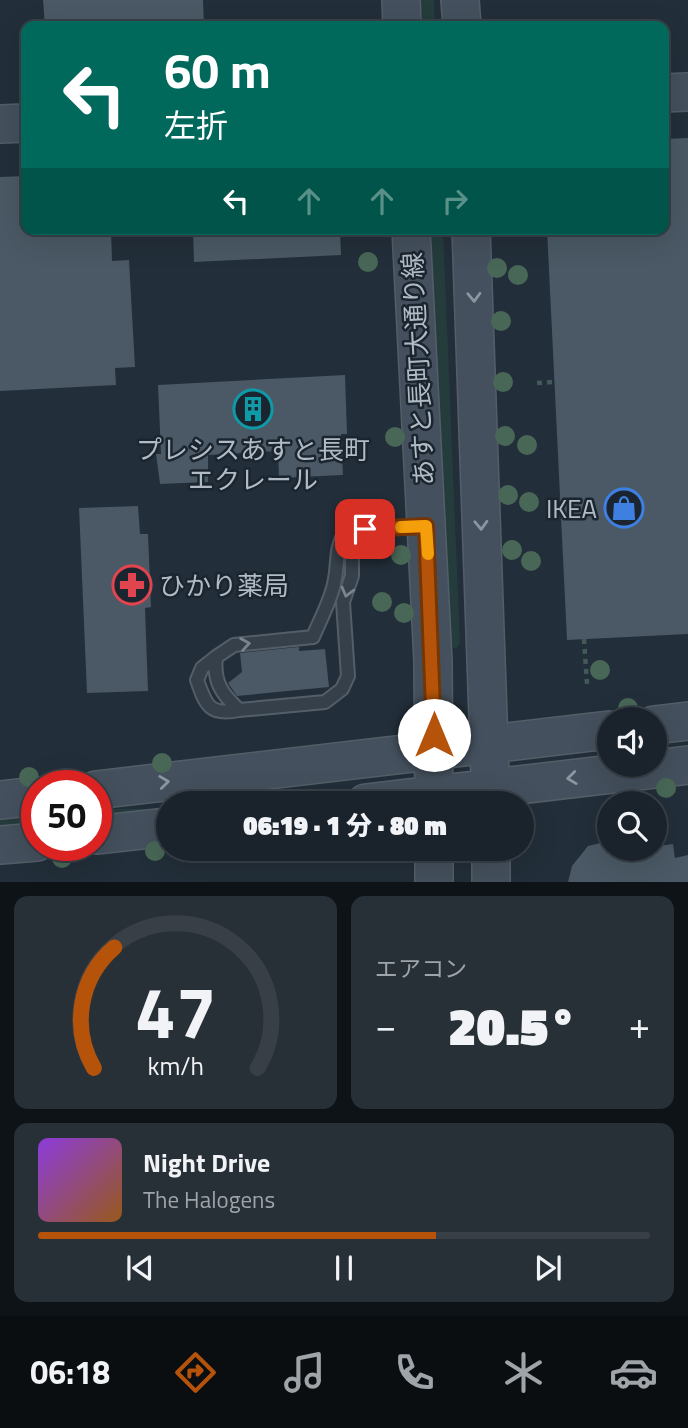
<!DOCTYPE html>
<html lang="ja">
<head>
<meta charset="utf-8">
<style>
  :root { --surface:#1a222b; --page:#272f37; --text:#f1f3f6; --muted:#9fa4a9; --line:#383f47; --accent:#b45309 }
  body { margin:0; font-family:"Titillium Web","Noto Sans JP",sans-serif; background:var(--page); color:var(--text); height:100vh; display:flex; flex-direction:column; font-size:26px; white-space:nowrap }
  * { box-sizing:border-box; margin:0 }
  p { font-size:23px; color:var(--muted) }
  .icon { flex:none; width:38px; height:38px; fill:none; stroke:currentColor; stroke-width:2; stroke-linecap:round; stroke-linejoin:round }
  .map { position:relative; height:882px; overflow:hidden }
  .sheet { display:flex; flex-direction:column; gap:14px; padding:14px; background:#0e1318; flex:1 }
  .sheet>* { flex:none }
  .guide { position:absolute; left:21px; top:21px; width:648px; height:214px; border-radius:14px; box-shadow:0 7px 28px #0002,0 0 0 2px var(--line); background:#00695c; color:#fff; overflow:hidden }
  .fabs { position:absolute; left:597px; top:707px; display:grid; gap:14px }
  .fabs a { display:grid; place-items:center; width:70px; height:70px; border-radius:50%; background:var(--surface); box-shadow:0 7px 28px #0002,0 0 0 2px var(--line); font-size:35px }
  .speed { position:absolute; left:21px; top:770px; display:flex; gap:14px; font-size:35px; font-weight:700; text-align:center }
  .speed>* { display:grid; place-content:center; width:91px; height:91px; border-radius:50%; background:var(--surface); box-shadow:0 7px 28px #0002,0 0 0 2px var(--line); line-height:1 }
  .speed .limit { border:10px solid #d22; background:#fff; color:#111 }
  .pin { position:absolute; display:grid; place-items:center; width:60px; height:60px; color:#fff; margin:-30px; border-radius:14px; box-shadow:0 4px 10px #0006 }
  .me { position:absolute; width:77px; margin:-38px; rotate:0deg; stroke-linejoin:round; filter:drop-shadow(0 0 5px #0008) }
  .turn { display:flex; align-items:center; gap:24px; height:147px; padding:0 28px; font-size:32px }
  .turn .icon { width:91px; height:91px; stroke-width:2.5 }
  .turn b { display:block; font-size:49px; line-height:60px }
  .lanes { display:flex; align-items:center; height:66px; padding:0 28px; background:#0003; justify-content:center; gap:35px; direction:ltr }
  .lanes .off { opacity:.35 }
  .big { font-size:52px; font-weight:800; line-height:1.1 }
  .sheet .widget { flex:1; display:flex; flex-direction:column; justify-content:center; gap:10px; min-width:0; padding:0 24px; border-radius:14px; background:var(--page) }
  .sheet .dial { align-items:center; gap:0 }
  .dial svg { height:182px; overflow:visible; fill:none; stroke:var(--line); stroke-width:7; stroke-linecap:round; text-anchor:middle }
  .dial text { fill:var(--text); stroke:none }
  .song { display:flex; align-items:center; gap:21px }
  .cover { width:84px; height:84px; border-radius:10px; background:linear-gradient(135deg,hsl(270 70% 55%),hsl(30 70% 35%)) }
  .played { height:7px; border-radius:4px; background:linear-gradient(90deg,var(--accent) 65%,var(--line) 65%) }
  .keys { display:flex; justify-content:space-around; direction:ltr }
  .heat { display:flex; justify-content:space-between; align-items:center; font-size:38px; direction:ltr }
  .sheet .tiles { flex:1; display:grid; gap:14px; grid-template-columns:1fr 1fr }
  .widget:last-child { grid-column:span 2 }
  .trip { position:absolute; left:156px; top:791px; width:378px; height:70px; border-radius:35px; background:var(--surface); box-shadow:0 7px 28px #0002,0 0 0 2px var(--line); font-weight:800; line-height:70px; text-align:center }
  .dock { display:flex; height:112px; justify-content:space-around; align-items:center; background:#0a0e11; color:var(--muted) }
  .dock .icon { width:49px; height:49px }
  .dock .selected { color:var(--accent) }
  .dock b { font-size:32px; color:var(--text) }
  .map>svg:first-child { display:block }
  .green { fill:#253c3c }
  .building { fill:#4a5965 }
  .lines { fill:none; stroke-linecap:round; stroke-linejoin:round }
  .lane-casing { stroke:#545e68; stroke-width:16 }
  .secondary-casing { stroke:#545e68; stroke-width:40 }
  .path { stroke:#445959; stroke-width:4.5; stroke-dasharray:5 5; stroke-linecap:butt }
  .lane { stroke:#36404a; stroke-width:12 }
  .secondary { stroke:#44505d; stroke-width:37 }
  .tree { fill:#486756 }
  .oneway { stroke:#8b96a1 }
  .oneway2 { stroke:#7a848e }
  .route-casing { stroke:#753606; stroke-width:18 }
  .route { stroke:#b45309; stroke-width:12 }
  .slow { stroke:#f59e0b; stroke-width:12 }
  .labels { text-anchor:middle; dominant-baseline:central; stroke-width:5; stroke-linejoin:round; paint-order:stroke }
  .street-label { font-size:26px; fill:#b1bbc6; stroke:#1b252f }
  .poi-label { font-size:26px; fill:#b1bbc6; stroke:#1b252f }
</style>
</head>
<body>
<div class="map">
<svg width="688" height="882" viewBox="0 0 688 882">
  <rect width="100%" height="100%" fill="#222e39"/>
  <path class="green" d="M420,0H434L435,26H422Z
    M431,229H443L460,643L456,649L449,645Z
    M96,809H168V815L96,823Z
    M0,810H37V824L0,825Z"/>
  <path class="building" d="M43,0H203L204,26H45Z
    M688,138V634L567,640L547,229H663V139Z
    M26,176V229H111L112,261L129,260L135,367L115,368L116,385L0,391V177Z
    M193,229H340L341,255L194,262Z
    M345,375L347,434H341L343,475L279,478L278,451L208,455V482L160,484L156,454H161L158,385Z
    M138,506L140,534H148L151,607L145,608L148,691L87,693L79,508Z
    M299,647V651L325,649L329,687L237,696L228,683L242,672L240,653Z
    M609,841V849H615L616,852L673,844L675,858L688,855V882H568L572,866L588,846Z"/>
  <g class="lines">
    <g class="lane-casing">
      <path id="lane" d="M365,529L352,549V576L343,602L348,676L342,689L325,702L239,710C222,694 213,682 216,657L234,645L313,637C320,620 330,602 334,584C339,562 334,550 346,530L422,526
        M216,657L202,668L197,680C206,706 210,716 239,710"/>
    </g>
    <g class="secondary-casing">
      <path id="secondary" d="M401,0L402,26
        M460,0L462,26
        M663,93L688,92
        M0,124L26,123
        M411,229L433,661L434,803
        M471,229L491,803
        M654,725L688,721
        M96,790L609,730
        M0,800L37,796
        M366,803L688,765
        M96,835L168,827
        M0,845L37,842
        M434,882V849
        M491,882V849"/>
    </g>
    <path class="path" d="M537,383L554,382
      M584,639L587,684"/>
    <use href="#lane" class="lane"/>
    <use href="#secondary" class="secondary"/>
  </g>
  <g class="tree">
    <circle cx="368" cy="262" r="10"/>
    <circle cx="497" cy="268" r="10"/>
    <circle cx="518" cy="275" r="10"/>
    <circle cx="501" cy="321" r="10"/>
    <circle cx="503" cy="382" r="10"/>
    <circle cx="505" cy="436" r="10"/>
    <circle cx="395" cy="437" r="10"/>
    <circle cx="527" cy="445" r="10"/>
    <circle cx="508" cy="495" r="10"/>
    <circle cx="529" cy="502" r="10"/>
    <circle cx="512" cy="550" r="10"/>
    <circle cx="401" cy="555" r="10"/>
    <circle cx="531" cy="561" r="10"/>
    <circle cx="382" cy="602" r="10"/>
    <circle cx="404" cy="613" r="10"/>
    <circle cx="600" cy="670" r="10"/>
    <circle cx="628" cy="708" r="10"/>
    <circle cx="162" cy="763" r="10"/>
    <circle cx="29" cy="777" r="10"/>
    <circle cx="666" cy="788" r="10"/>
    <circle cx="155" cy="851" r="10"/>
    <circle cx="62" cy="858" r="10"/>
  </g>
  <defs><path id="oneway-chevron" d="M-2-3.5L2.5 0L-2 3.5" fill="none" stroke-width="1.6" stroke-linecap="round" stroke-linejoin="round" transform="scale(1.75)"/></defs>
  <g class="oneway">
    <use href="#oneway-chevron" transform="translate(474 297) rotate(88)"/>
    <use href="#oneway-chevron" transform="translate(481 525) rotate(88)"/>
    <use href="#oneway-chevron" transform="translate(572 778) rotate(173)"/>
    <use href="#oneway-chevron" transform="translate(164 782) rotate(-7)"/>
  </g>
  <g class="oneway2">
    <use href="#oneway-chevron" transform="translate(347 592) rotate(105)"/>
    <use href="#oneway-chevron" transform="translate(245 644) rotate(-9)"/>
  </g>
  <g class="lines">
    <g class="route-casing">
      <path id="route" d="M365,529L426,526L434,735"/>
    </g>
    <use href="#route" class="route"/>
    <path class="slow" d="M401,527L426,526L428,554"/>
  </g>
  <defs>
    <g id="building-ring" transform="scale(2.0125)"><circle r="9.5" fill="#1b252f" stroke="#0f9aa8" stroke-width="1.5"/><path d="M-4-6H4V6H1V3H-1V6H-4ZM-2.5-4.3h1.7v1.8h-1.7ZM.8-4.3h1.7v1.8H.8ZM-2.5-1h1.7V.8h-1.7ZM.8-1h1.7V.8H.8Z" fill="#0f9aa8"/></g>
    <g id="shop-ring" transform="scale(2.0125)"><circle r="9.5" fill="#1b252f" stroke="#3f7fe0" stroke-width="1.5"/><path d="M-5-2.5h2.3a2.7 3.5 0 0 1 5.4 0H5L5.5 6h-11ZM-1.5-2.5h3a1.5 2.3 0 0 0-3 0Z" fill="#3f7fe0"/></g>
    <g id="pharmacy-ring" transform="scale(2.0125)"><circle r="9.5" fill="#1b252f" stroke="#e0444e" stroke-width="1.5"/><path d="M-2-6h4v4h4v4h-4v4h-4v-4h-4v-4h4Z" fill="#e0444e"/></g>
  </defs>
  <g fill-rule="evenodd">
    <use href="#building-ring" x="253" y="409"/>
    <use href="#shop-ring" x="624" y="508"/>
    <use href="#pharmacy-ring" x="132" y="585"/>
  </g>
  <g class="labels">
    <g class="street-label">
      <text transform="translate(418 369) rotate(-93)">あすと長町大通り線</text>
    </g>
    <g class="poi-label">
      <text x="253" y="449">プレシスあすと長町<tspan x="253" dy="30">エクレール</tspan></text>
      <text x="597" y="508" text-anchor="end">IKEA</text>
      <text x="159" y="585" text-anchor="start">ひかり薬局</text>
    </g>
  </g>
</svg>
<div class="fabs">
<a><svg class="icon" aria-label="sound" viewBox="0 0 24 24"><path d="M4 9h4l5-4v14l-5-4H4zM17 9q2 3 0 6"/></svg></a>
<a><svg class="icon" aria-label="search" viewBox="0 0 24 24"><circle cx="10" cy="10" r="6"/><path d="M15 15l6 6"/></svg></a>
</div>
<div class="speed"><div class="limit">50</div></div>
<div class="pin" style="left:365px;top:529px;background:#d93025"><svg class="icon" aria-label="arrive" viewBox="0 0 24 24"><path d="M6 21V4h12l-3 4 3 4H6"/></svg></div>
<svg class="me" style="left:434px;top:735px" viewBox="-20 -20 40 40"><circle r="19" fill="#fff"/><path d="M0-13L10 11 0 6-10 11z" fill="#b45309"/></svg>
<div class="trip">06:19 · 1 分 · 80 m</div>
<div class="guide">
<div class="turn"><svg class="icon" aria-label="left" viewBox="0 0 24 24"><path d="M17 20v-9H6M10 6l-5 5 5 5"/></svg><div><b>60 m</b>左折</div></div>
<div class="lanes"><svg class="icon" aria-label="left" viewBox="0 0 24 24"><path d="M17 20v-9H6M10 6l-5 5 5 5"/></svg><svg class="icon off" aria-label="ahead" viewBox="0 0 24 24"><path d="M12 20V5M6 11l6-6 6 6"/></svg><svg class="icon off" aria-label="ahead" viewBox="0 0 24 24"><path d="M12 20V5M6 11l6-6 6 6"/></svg><svg class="icon off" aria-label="right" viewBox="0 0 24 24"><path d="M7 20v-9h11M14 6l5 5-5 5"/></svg></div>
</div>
</div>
<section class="sheet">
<div class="tiles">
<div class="widget dial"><svg viewBox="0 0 100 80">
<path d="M14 69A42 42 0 1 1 86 69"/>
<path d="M14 69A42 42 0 0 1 23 16" stroke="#b45309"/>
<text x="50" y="56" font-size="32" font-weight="700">47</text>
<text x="50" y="72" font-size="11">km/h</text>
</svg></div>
<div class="widget"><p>エアコン</p>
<div class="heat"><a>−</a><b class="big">20.5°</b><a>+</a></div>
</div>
<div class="widget">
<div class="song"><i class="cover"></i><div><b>Night Drive</b><p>The Halogens</p></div></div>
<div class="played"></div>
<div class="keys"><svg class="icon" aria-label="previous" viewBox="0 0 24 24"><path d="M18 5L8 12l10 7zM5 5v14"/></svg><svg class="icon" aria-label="pause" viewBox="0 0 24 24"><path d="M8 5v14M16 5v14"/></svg><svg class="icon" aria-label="next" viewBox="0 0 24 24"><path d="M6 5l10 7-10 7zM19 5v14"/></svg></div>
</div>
</div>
</section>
<nav class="dock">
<b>06:18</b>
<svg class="icon selected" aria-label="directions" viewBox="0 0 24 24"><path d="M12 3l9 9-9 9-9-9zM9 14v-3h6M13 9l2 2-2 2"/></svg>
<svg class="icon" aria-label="music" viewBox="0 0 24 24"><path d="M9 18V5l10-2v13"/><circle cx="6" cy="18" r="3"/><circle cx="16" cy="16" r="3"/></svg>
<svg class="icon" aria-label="phone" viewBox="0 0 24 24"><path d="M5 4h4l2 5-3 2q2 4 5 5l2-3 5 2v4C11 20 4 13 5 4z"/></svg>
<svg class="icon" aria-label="climate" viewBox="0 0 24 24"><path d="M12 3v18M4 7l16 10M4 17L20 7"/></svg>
<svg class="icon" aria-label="car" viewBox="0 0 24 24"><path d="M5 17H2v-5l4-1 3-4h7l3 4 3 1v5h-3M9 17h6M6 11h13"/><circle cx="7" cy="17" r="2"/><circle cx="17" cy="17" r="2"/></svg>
</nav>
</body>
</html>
